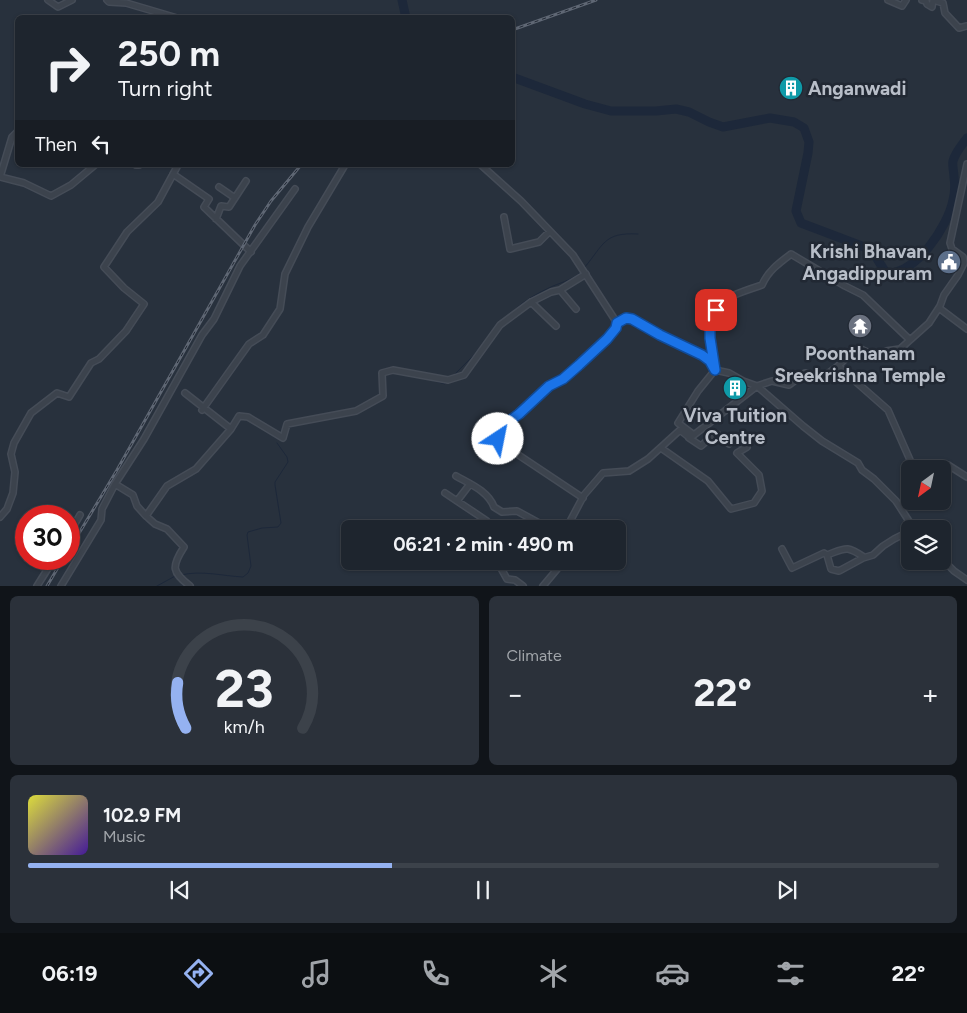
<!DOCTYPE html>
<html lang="en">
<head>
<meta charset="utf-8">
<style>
  :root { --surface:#1e252e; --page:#2b313a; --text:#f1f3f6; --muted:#a1a5aa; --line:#3c424a; --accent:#95b2f1 }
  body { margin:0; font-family:Figtree,sans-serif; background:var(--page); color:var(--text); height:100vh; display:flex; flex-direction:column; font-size:19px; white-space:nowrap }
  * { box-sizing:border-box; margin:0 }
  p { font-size:16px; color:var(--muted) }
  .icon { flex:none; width:28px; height:28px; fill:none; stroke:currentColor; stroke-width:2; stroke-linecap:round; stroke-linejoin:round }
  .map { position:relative; height:586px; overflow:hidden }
  .sheet { display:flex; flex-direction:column; gap:10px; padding:10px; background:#101419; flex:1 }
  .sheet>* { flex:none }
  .top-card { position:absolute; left:15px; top:15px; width:500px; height:152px; border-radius:8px; box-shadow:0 1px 4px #0004,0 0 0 1px var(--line); background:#1e252e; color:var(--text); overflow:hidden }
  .needle { width:32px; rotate:213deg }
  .tools { position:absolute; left:901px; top:460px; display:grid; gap:10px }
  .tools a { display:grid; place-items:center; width:50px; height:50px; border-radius:8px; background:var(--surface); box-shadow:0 1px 4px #0004,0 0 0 1px var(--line); font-size:25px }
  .speed { position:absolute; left:15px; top:505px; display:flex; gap:10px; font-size:25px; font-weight:700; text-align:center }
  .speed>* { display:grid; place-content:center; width:65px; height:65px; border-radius:50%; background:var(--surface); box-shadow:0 1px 4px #0004,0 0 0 1px var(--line); line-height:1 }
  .speed .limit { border:8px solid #d22; background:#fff; color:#111 }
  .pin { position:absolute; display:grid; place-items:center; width:42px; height:42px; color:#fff; margin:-21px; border-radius:10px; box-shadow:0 2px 8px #0006 }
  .me { position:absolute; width:55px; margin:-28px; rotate:34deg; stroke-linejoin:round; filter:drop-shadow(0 0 4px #0008) }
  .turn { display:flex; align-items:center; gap:18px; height:105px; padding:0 20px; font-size:22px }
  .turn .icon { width:65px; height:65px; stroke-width:2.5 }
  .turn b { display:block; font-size:35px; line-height:42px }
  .then { display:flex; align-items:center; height:48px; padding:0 20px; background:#0003; gap:10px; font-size:19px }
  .big { font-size:38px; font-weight:700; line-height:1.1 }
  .sheet .card { flex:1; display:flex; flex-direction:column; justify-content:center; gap:8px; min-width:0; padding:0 18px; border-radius:8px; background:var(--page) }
  .sheet .dial { align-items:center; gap:0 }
  .dial svg { height:130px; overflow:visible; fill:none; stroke:var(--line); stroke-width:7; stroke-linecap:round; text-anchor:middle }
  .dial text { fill:var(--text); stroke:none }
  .song { display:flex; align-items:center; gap:15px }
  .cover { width:60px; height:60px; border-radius:8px; background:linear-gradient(135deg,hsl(60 70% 55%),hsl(260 70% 35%)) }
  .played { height:5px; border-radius:2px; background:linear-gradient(90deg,var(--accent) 40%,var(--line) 40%) }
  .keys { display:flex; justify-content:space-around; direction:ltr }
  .heat { display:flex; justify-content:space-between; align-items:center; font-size:28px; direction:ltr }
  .sheet .tiles { flex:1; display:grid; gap:10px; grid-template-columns:1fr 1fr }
  .card:last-child { grid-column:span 2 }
  .trip { position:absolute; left:341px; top:520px; width:285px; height:50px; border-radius:8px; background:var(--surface); box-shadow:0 1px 4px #0004,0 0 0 1px var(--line); font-weight:700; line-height:50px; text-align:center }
  .menu { display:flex; height:80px; justify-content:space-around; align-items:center; background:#0c0f12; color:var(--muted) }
  .menu .icon { width:35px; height:35px }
  .menu .on { color:var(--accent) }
  .menu b { font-size:22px; color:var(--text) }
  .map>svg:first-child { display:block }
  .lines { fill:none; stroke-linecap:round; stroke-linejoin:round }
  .stream { stroke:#1d283a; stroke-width:1 }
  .river { stroke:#1d283a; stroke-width:9 }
  .street-casing { stroke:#454c57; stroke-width:8 }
  .street { stroke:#3c434d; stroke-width:5 }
  .rail-casing { stroke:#5f6774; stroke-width:3 }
  .rail { stroke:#212833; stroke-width:1; stroke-dasharray:4; stroke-linecap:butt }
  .route-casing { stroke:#114b97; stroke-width:12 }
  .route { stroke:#1a73e8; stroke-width:9 }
  .labels { text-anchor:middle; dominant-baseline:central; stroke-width:5; stroke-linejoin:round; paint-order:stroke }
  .poi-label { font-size:19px; font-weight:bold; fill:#b8bec8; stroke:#212833 }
</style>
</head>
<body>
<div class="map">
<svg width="967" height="586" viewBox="0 0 967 586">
  <rect width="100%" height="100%" fill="#28313d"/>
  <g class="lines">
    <path class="stream" d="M584,268C604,245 603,232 638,234
      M509,316C520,302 538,293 553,286C563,282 574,279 582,271
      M453,376L479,350
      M424,378L445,384L447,382
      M385,386V395
      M181,575C201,570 223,576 243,577L248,573L251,566L247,535L248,532L262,528L278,527L281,523L275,485V482L288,462L287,457L277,443
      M157,586L177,575"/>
    <path class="river" d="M402,0L406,18
      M512,77L585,104L611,111H656L676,109L689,112L709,122L723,127L770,118L794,122L804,128L809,142L808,153L796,211L801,223L867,248L876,257L886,273C916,275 948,226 953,200C955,193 955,184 954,177C954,172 952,166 953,161C955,153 962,145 967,138"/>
    <g class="street-casing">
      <path id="street" d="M48,0L58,7L72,0
        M107,0L109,2L126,3L177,18
        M888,0L902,6L906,0
        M922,0L926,1L927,4L932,7L933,0L943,3L945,13L959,28L967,26
        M136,165H139
        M481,165L521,201L573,255L617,323L626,318L632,319L660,335L702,355L710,361L715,370L729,373L743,381L757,386L803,426L822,441L858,463L862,470L874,479L896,501L914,529
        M173,174L209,199L204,207L251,252
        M0,177L24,183L51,196L71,185L95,165
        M0,177L12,137L18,131
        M219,187L235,198
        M504,217L510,249L539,242L550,231
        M216,219L221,206L229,207L246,181
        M560,290L576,309
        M531,302L556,326
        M939,308L967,329
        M838,366L888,410L914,469
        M185,393L231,429
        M202,410L249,344L263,335L280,309L285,274L308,227L345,165
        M694,435L678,423L698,391L715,370C712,348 702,319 722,302C727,296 753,288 762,285C768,271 779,263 791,254L845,286L863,295L910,340
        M661,448L708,481L731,509L754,503L762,491L759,475L737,453L747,447L734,439L729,444L716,433L701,446L689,438
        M942,469L948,465L967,477
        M456,476C470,484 488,491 494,507L502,512L517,511L550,529
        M115,484L133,495L137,506L146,516L167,486L196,469L231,429L239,416L248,417L283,438L287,424L356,411L383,396L382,373L393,370L448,380L464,375L500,325L531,302L551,292L560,290L586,274
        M445,493L487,521L483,529
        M583,498L502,444L498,439L505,429L508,423L519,414L549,385L563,379L607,339L616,328L617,323
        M457,501L470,484
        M146,516L155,524L167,529L184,547C171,567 172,572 190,586
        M0,517L7,509L13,493L15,472L11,454L14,443L31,413L57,393L69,397L91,363L99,359L126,331L144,304L124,288L104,267L127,232L158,202L178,165
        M566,529L584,495L603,473L629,471L648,459L680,430L690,438L757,386L772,381L789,385L805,373L821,377C827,374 833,370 838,366C846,359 850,352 861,349L876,356L886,351L900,349L929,323L940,306L944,295L958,275L964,263L963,257L952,249L950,243L967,164
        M69,534L80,515
        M782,549L792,568L824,553L827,555L831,569L839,571L863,558L873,555L883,546L894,539L910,531
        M827,555C846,548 846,545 864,557
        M942,559L954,571L967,580
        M497,561L507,579L515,580L523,586
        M37,586L54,559
        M61,586L101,520L102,509L115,484L144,439L202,335L214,319L240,266L295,189
        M543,586L564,561"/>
    </g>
    <use href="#street" class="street"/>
    <g class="rail-casing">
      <path id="rail" d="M512,30L596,0
        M69,550L117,470L255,225L271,201L301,165
        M47,586L63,559"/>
    </g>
    <use href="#rail" class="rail"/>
  </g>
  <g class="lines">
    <g class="route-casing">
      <path id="route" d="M498,439L505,429L508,422L519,414L549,386L563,379L579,365L607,339L616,328L617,323L626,318L632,319L660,335L702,355L710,361L715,370L710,338V320L716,310"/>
    </g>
    <use href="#route" class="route"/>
  </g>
  <defs>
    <g id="building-disc" transform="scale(1.25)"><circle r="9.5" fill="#0f9aa8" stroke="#212833"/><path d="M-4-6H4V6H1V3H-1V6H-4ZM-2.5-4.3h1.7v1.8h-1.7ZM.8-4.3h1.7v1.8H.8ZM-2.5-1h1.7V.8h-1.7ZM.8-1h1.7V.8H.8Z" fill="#fff"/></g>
    <g id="civic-disc" transform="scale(1.25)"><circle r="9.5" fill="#5c6f8a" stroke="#212833"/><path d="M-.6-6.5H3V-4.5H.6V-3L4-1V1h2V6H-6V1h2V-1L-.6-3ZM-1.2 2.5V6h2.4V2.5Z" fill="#fff"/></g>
    <g id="temple-disc" transform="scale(1.25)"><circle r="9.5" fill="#6b7280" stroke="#212833"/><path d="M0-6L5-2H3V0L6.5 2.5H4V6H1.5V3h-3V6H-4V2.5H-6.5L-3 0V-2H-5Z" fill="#fff"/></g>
  </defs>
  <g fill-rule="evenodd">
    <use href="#building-disc" x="791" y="88"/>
    <use href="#civic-disc" x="949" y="262"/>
    <use href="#temple-disc" x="860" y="326"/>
    <use href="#building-disc" x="735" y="388"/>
  </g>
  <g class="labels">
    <g class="poi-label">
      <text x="808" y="88" text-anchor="start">Anganwadi</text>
      <text x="932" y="251" text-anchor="end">Krishi Bhavan,<tspan x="932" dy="22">Angadippuram</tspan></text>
      <text x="860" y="353">Poonthanam<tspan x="860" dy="22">Sreekrishna Temple</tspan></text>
      <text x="735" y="415">Viva Tuition<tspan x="735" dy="22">Centre</tspan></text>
    </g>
  </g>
</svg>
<div class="tools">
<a><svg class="needle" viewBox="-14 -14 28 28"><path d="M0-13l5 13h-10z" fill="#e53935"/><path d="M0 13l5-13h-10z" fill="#a1a5aa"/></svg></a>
<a><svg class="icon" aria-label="layers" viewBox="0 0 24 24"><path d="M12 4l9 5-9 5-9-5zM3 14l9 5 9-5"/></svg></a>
</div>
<div class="speed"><div class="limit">30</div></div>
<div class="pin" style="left:716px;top:310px;background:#d93025"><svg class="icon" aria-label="arrive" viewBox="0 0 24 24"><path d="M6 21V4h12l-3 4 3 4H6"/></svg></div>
<svg class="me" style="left:498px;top:439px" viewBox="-20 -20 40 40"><circle r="19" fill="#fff"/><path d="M0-13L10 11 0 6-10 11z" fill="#1a73e8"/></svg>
<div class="trip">06:21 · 2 min · 490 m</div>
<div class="top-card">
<div class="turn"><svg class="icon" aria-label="right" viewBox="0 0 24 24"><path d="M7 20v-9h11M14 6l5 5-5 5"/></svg><div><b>250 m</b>Turn right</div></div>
<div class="then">Then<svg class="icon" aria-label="left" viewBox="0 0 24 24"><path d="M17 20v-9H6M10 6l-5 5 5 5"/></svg></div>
</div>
</div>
<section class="sheet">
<div class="tiles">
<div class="card dial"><svg viewBox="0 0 100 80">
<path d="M14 69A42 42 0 1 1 86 69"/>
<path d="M14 69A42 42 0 0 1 9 41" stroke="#95b2f1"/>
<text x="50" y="56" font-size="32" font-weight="700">23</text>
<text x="50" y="72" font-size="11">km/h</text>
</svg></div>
<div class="card"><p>Climate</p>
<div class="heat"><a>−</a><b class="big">22°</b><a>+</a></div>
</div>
<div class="card">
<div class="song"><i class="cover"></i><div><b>102.9 FM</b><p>Music</p></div></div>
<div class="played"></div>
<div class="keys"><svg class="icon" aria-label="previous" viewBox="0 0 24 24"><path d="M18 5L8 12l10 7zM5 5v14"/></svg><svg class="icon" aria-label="pause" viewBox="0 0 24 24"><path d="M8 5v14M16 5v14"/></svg><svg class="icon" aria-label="next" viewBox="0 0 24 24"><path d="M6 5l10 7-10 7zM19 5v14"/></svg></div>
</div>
</div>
</section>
<nav class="menu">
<b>06:19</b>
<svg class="icon on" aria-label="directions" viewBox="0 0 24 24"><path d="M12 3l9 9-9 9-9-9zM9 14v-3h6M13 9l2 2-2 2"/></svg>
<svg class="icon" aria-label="music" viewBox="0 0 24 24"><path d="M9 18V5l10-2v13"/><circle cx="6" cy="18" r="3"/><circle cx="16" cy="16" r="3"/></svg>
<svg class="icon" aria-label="phone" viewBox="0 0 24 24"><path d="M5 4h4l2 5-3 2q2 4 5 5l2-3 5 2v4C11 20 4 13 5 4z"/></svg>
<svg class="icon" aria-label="climate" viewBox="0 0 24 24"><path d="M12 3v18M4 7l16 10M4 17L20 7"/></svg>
<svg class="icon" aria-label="car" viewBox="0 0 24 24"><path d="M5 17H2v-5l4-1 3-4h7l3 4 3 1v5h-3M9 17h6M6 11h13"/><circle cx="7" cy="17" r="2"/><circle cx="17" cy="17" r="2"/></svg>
<svg class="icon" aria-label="filters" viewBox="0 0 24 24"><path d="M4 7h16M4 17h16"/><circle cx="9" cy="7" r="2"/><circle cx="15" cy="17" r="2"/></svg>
<b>22°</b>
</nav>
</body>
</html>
